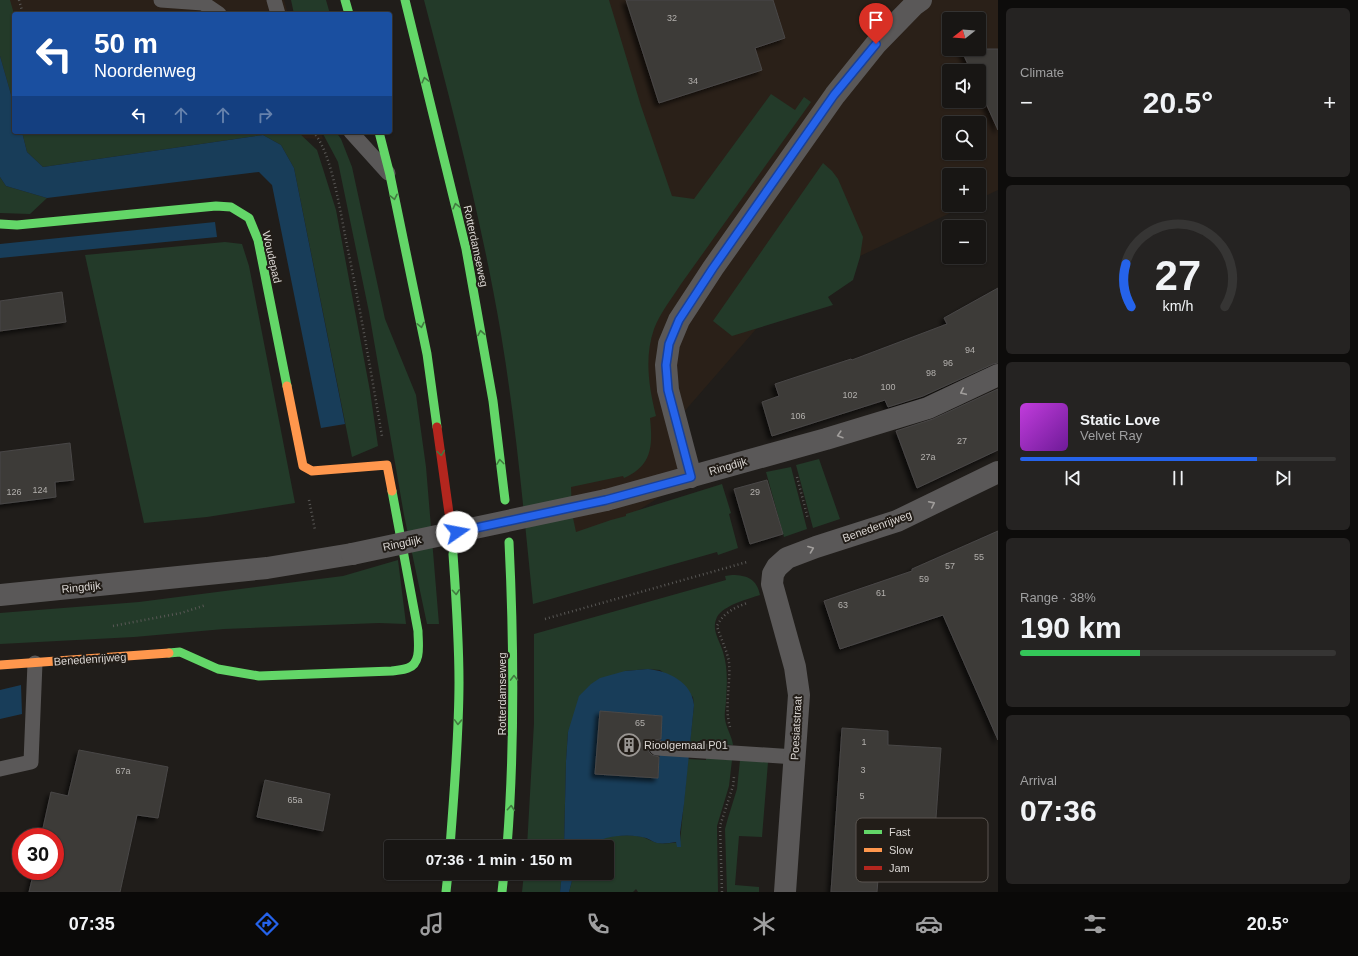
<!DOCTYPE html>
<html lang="en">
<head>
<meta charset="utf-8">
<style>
  :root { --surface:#181614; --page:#252322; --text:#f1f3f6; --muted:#9f9fa0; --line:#363534; --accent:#2563eb }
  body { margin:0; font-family:Helvetica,sans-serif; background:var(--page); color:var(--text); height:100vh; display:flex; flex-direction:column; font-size:15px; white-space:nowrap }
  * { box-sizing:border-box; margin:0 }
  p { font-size:13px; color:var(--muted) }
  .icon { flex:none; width:22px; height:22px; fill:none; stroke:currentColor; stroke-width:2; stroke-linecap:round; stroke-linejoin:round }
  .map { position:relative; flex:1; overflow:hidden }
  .details { display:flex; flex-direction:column; gap:8px; padding:8px; background:#0d0c0b; width:360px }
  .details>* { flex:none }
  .guide { position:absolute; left:12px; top:12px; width:380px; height:122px; border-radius:4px; box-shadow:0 1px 3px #0004,0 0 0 1px var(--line); background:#1a4fa0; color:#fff; overflow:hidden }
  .needle { width:26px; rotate:253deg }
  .fabs { position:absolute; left:942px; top:12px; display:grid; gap:8px }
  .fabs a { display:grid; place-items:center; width:44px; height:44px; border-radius:4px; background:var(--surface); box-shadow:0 1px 3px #0004,0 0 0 1px var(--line); font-size:20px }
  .speed { position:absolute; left:12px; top:828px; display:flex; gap:8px; font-size:20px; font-weight:700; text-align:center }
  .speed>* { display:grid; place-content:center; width:52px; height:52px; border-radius:50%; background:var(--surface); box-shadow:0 1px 3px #0004,0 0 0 1px var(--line); line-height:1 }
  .speed .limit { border:6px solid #d22; background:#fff; color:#111 }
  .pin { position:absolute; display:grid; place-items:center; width:34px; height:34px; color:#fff; margin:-41px -17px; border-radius:50% 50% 50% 0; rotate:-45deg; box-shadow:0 0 4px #0007 }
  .pin .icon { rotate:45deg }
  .me { position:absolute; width:44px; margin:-22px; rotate:78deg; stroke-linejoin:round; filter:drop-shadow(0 0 3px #0008) }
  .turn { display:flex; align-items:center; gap:14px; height:84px; padding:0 16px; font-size:18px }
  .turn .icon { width:52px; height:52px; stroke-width:2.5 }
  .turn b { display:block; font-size:28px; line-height:34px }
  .lanes { display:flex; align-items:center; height:38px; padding:0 16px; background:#0003; justify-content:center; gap:20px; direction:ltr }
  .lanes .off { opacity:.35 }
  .big { font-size:30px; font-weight:700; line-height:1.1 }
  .details .widget { flex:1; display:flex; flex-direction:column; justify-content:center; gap:6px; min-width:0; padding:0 14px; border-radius:6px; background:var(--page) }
  .details .dial { align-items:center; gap:0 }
  .dial svg { height:104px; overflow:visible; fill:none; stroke:var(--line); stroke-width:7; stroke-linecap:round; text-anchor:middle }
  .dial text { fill:var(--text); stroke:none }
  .song { display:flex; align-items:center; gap:12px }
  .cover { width:48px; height:48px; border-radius:6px; background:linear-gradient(135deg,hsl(290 70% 55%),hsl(280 70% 35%)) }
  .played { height:4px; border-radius:2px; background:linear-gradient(90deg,var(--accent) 75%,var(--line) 75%) }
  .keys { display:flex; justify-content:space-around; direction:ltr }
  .heat { display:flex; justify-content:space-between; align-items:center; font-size:22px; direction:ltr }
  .charge { height:6px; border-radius:3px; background:linear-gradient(90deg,#34c759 38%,var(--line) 0) }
  .trip { position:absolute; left:384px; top:840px; width:230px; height:40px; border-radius:4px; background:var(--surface); box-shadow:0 1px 3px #0004,0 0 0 1px var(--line); font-weight:700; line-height:40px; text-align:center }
  .menu { display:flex; height:64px; justify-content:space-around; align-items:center; background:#0a0908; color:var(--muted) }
  .menu .icon { width:28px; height:28px }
  .menu .selected { color:var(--accent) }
  .menu b { font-size:18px; color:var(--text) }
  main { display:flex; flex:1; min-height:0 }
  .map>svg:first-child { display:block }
  .built { fill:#2a2018; fill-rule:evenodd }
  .green { fill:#233a29 }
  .water { fill:#183d59; fill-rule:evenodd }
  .building { fill:#3c3a39; stroke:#494746; filter:url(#shadow) }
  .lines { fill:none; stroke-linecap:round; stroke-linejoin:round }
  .path { stroke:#595856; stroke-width:2.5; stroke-dasharray:1 3; stroke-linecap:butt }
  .lane { stroke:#5a5858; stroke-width:15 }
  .street { stroke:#5a5858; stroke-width:22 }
  .fast { stroke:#63d668; stroke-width:9 }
  .slow { stroke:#ff974d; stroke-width:9 }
  .jam { stroke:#b3261e; stroke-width:9 }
  .street-bridge { stroke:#5a5858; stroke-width:22 }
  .oneway { stroke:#427a40 }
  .oneway2 { stroke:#a19e9c }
  .route-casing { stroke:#184099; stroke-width:10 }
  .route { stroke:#2563eb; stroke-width:7 }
  .labels { text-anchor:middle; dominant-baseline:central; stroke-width:4; stroke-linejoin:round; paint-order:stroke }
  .number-label { font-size:9px; fill:#b3b0ad }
  .street-label { font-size:11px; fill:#dbd7d4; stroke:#221d18 }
  .poi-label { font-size:11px; fill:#dbd7d4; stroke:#221d18; text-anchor:start }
  .key { fill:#221d18; stroke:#5a5550; stroke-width:1 }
  .key-label { font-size:11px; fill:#dbd7d4 }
</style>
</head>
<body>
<main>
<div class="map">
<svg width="998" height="892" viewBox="0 0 998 892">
  <defs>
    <filter id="shadow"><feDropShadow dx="-3.5" dy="3.5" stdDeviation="2" flood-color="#0009"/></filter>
  </defs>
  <rect width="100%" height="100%" fill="#201d1a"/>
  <path class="built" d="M0,0H284L288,14H14V126H0Z
    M485,0H998V190L979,199V175H949V205H967L791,289L676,421L691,477L565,557ZM949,19H979V49H949ZM949,71H979V101H949ZM949,123H979V153H949Z
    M151,132H321L323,139Z"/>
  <path class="green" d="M0,0H10L14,14V105L0,56Z
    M291,0H326L330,14H294Z
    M424,0H609L641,106L672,196L694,199L771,94L795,110L804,97L811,102L681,284C672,298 660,313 654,329C644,358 649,387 656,416L650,418C653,446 652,466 624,478L623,476L571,487L572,513L576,532L611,520L626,516V514L722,484L731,513L729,514L738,548L718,555L717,552L533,604C524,514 516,424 501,334C482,222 453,111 424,0Z
    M22,132H298L317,150L336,210L370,391L378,446L352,457L294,168L281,145L263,135L43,167L27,152Z
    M322,132H336L341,139L352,167L385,319L416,395L426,467L439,624H427L404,515L369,312L338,162Z
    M823,163L832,171L838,179L863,237L860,257L853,280L828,297L833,305L732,336L713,321Z
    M0,177L6,186L47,198L30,214L0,213Z
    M225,242L242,244L249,266L295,503L207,517L144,523L85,255Z
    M819,459L840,519L813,528L796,465Z
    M791,467L807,529L784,537L766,472Z
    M398,560L406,624L379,623L224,629L134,637L0,644V613L139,602L343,576Z
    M732,575C747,575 757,579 760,595C748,599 724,605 717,617C711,630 719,639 723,652C728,668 727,684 726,700C726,706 724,713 725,719C726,728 732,736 733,745L708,743V740H700V743L690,742L694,705L693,697L660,670L648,669L625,671L568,732L566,761L564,847H527L534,723V634L726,580L725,576Z
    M706,758L732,760L729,786L717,826L718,892H638L636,889L633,892H569L574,873H607V847H589C601,834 627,834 643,837C648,839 653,842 658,843C664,844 674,843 680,842L688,759L706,760Z
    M740,760L768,762L762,837L739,836L735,885L759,887V892H727L725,829L728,818L737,789Z
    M524,873H562L560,892H522Z"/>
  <path class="water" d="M0,56L14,105V132H22L27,152L43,167L263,135L281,145L294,168L345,424L321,428L272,185L259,172L47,198L6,186L0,177Z
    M215,222L217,237L0,258V244Z
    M648,669C668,671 692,682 694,705L684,804L680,833L681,847H677L676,842C670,843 663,844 657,843C653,842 649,839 646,838C630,833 601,835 589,847H564L566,761L568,732L579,696L591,684L600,678L625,671ZM600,712L662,716L658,778L595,774Z
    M21,685L22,714L0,719V690Z
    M562,873H574L569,892H560Z"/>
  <path class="building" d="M626,0H773L785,38L755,48L762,70L659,103Z
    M961,49H998V130L979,88V71H971Z
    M998,288V363L993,364L923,396L888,407L885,400L772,436L762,402L779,396L775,384L851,359L852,360L947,324L944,318Z
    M62,292L66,322L0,331V301Z
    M998,389V450L917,488L896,431L933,419Z
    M70,443L74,480L55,482L56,497L0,504V452Z
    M767,480L783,534L750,544L734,489Z
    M998,531V740L943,615L840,649L824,601L912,571V569Z
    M600,711L662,716L661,739L653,740L649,743L648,748L649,752L652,755L659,757L658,778L595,774Z
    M842,728L888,731V745L941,748L935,832L882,827L877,892H831Z
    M79,750L168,767L158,818L137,815L120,892H29L34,871H55V837H41L51,792L68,796Z
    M265,780L330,794L323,831L257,817Z"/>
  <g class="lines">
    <path class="path" d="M19,0L23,14
      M313,132C332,151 341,217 347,245C360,308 371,372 382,436
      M797,477L808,519
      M309,500L315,530
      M545,619L747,562
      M113,626L181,613L206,605
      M730,727C724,707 731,683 729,662C727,650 720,637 717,626C723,613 734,608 747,603
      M722,892L720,826L733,786L734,777"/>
    <path class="lane" d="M161,0L203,3
      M202,0L203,3L219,14
      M274,0L278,14
      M351,132L388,173
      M657,748L795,757
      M0,769L31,762L35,663"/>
    <path class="street" d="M691,477L668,390L666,365L669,344L679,320L713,268L835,95L876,44L914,5L921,0
      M606,500L826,439L928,408L998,375
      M0,595L267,568L352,554
      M785,892L799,695L795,667L772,584L773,574L777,567L787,558L816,547L897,521L998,472"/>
    <path class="fast" d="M345,0L349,14
      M405,0L466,249L493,401L505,500
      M379,132L390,175L427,354L437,427
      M0,224L17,225L216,206L231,207L249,218L258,240L287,386
      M169,653L180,652L218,669L259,676L392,671C397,670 403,670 408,668C422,663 418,643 418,631L392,491
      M450,847C454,792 459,737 459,682C459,639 456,597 453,554
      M507,847C515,745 514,644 509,542
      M446,892L448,873
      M502,892L504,873"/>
    <path class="slow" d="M287,386L303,466L312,471L387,465L392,491
      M0,665L169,653"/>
    <path class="jam" d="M437,427L449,513"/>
    <path class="street-bridge" d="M352,554L606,500"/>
  </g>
  <defs><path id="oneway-chevron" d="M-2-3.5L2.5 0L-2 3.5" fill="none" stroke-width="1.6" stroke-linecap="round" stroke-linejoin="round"/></defs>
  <g class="oneway">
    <use href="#oneway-chevron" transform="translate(425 80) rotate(-104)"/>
    <use href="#oneway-chevron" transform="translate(394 197) rotate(78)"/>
    <use href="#oneway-chevron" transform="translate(456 206) rotate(-104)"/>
    <use href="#oneway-chevron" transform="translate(421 325) rotate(78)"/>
    <use href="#oneway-chevron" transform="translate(481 333) rotate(-100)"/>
    <use href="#oneway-chevron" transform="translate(441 453) rotate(82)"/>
    <use href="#oneway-chevron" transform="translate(500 462) rotate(-97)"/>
    <use href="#oneway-chevron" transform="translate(456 592) rotate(86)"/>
    <use href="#oneway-chevron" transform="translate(514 678) rotate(-91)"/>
    <use href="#oneway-chevron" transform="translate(458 722) rotate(92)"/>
    <use href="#oneway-chevron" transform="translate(511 808) rotate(-85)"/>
  </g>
  <g class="oneway2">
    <use href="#oneway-chevron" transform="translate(963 392) rotate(155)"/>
    <use href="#oneway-chevron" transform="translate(840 435) rotate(163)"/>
    <use href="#oneway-chevron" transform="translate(932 504) rotate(-26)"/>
    <use href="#oneway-chevron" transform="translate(811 549) rotate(-21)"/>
  </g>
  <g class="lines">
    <g class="route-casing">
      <path id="route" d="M457,532L606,500L691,477L668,390L666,365L669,344L679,320L713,268L834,95L876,44"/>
    </g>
    <use href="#route" class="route"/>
  </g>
  <defs>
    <g id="building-ring" transform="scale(1.15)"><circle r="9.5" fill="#221d18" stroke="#9a9693" stroke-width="1.5"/><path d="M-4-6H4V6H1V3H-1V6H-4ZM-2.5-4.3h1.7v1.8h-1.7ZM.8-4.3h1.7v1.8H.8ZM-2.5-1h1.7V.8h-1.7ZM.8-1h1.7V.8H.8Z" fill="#9a9693"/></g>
  </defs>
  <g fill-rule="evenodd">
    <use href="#building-ring" x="629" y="745"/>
  </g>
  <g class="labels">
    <g class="number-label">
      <text x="672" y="18">32</text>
      <text x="693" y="81">34</text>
      <text x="970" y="350">94</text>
      <text x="948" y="363">96</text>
      <text x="931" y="373">98</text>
      <text x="888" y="387">100</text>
      <text x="850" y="395">102</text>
      <text x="798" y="416">106</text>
      <text x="962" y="441">27</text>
      <text x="928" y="457">27a</text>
      <text x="40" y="490">124</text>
      <text x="14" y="492">126</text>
      <text x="755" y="492">29</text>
      <text x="979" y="557">55</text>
      <text x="950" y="566">57</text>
      <text x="924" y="579">59</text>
      <text x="881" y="593">61</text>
      <text x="843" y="605">63</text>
      <text x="640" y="723">65</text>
      <text x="864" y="742">1</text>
      <text x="863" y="770">3</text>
      <text x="123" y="771">67a</text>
      <text x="862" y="796">5</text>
      <text x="295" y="800">65a</text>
    </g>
    <g class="street-label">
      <text transform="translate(476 246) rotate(78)">Rotterdamseweg</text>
      <text transform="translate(272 257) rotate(77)">Woudepad</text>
      <text transform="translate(728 466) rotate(-16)">Ringdijk</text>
      <text transform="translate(877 526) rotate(-20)">Benedenrijweg</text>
      <text transform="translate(402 543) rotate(-12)">Ringdijk</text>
      <text transform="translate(81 587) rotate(-6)">Ringdijk</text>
      <text transform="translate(90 659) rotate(-4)">Benedenrijweg</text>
      <text transform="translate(502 694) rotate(-90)">Rotterdamseweg</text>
      <text transform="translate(796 728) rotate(-87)">Poesiatstraat</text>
    </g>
    <g class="poi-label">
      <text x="644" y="745">Rioolgemaal P01</text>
    </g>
  </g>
  <rect x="856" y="818" width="132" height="64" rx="6" class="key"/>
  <rect x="864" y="830" width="18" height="4" fill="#63d668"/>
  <rect x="864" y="848" width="18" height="4" fill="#ff974d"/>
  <rect x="864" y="866" width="18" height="4" fill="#b3261e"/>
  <g class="key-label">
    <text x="889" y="836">Fast</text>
    <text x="889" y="854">Slow</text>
    <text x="889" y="872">Jam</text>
  </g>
</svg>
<div class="fabs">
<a><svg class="needle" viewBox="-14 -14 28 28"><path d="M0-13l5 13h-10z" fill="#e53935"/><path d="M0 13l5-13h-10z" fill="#9f9fa0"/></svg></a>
<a><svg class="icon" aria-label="sound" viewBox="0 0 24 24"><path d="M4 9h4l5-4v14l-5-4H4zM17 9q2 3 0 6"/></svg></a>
<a><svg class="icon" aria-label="search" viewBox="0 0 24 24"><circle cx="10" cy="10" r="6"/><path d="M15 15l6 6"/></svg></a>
<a>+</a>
<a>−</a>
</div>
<div class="speed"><div class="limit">30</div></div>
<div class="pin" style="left:876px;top:44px;background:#d93025"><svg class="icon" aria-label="arrive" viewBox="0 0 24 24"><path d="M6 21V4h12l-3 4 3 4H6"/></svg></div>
<svg class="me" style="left:457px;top:532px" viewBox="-20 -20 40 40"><circle r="19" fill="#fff"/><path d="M0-13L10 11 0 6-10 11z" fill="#2563eb"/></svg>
<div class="trip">07:36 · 1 min · 150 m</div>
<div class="guide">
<div class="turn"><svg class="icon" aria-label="left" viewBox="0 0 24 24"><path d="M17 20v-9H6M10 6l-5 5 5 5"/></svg><div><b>50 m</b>Noordenweg</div></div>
<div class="lanes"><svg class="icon" aria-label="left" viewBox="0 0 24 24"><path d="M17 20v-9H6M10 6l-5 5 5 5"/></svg><svg class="icon off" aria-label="ahead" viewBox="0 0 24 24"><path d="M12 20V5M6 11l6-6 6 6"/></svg><svg class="icon off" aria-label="ahead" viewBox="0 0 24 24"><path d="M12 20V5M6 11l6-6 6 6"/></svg><svg class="icon off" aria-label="right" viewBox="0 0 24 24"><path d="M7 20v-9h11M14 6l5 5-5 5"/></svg></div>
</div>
</div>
<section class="details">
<div class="widget"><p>Climate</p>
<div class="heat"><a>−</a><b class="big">20.5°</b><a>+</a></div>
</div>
<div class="widget dial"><svg viewBox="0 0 100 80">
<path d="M14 69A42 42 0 1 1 86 69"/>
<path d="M14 69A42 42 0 0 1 10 36" stroke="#2563eb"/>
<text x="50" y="56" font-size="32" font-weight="700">27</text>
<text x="50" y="72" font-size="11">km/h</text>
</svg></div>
<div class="widget">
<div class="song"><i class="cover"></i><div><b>Static Love</b><p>Velvet Ray</p></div></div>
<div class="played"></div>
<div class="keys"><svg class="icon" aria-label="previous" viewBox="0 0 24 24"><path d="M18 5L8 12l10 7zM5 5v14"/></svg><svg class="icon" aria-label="pause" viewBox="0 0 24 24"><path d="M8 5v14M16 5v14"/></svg><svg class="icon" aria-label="next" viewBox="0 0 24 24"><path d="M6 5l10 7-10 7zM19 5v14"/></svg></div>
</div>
<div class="widget"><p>Range · 38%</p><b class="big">190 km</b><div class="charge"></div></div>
<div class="widget"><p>Arrival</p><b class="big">07:36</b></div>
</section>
</main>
<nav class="menu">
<b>07:35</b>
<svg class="icon selected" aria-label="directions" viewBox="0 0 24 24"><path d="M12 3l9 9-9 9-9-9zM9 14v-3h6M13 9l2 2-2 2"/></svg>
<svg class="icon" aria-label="music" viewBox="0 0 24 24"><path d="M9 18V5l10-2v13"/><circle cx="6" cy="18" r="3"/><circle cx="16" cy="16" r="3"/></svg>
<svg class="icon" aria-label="phone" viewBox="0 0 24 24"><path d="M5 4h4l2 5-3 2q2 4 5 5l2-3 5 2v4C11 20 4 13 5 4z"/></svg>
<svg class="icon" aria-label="climate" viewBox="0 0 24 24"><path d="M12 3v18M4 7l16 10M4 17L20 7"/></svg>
<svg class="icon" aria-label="car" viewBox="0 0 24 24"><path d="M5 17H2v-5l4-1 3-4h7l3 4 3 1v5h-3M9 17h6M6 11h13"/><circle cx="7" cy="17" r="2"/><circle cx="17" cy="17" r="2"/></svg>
<svg class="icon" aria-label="filters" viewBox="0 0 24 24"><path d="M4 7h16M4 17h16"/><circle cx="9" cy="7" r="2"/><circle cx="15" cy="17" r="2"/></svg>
<b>20.5°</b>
</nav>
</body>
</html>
